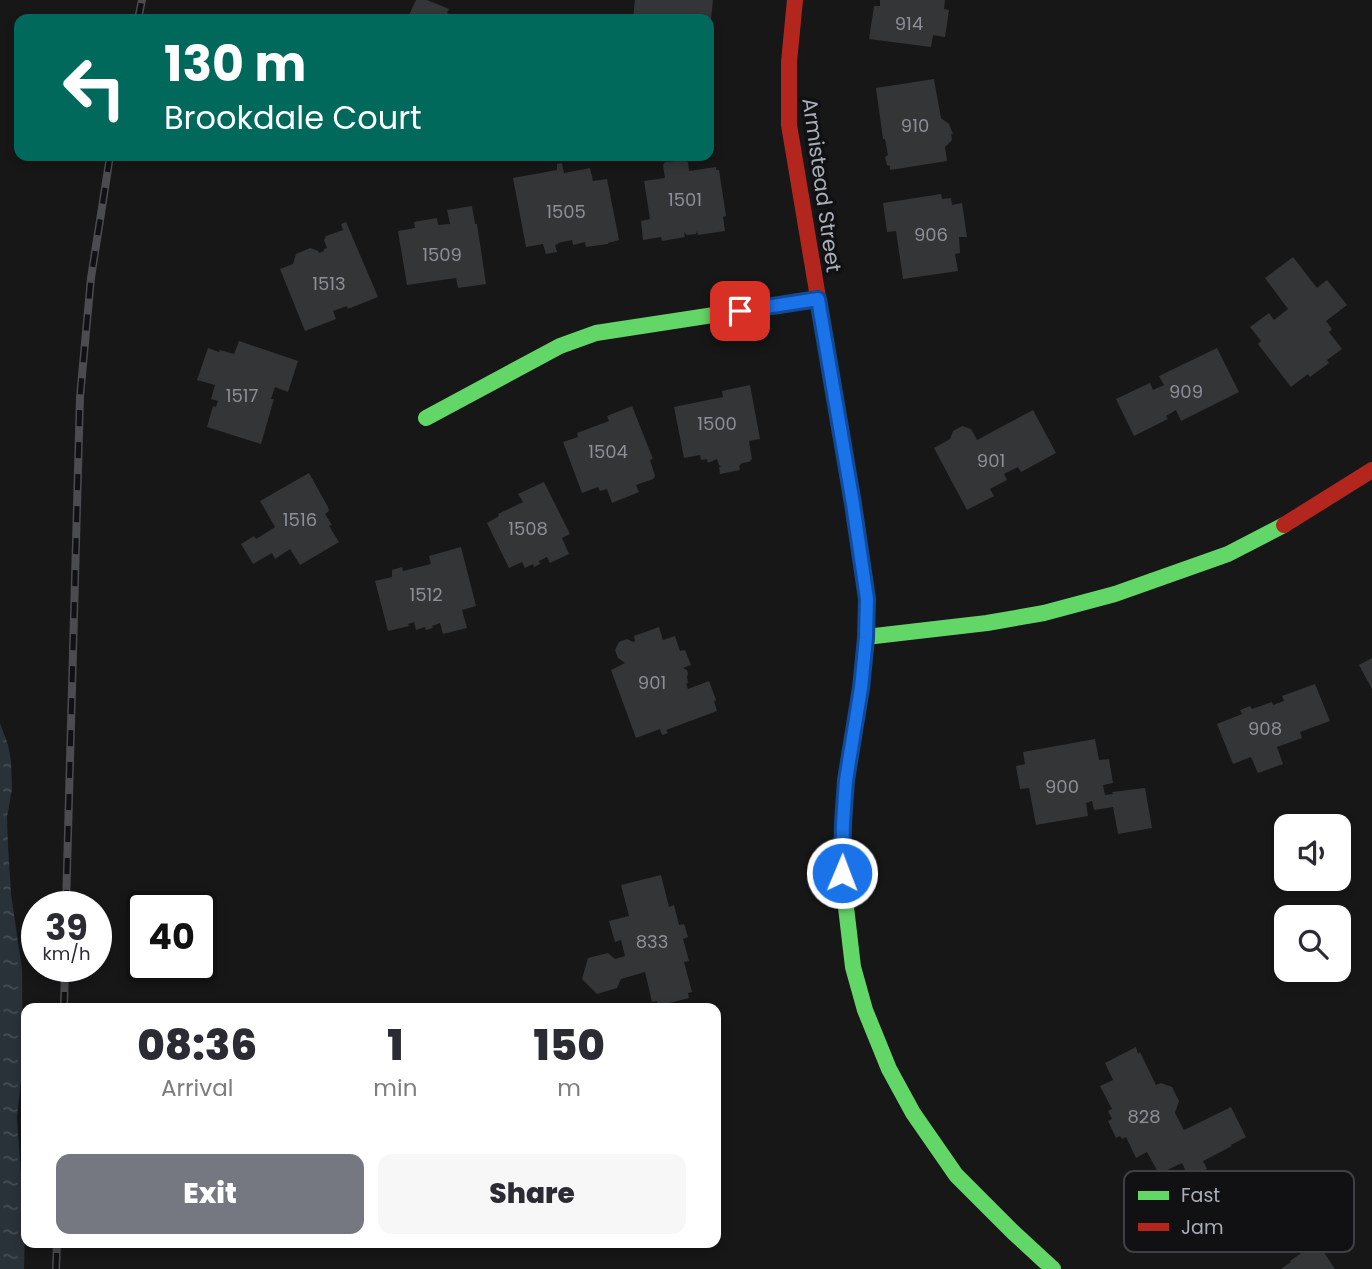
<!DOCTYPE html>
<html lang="en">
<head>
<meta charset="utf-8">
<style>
  :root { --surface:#fff; --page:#f7f7f7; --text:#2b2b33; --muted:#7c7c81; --accent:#757880 }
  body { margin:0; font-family:Poppins,sans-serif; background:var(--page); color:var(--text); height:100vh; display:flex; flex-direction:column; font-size:26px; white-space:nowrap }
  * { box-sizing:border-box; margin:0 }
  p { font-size:23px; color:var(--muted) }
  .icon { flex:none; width:38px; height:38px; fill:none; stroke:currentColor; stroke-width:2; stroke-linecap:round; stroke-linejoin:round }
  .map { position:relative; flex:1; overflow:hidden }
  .panel { position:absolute; left:21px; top:1003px; width:700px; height:245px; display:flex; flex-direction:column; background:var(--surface); border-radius:14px; box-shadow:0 4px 10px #0003 }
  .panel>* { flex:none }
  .guide { position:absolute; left:14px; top:14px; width:700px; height:147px; border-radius:14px; box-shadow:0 4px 10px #0003; background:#00695c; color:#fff; overflow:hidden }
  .tools { position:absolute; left:1274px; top:814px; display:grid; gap:14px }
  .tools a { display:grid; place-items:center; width:77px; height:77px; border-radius:14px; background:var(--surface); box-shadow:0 4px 10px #0003; font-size:35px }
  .speed { position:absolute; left:21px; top:891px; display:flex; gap:14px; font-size:35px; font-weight:700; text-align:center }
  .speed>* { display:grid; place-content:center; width:91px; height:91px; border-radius:50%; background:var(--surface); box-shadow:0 4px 10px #0003; line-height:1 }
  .speed small { font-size:18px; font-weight:400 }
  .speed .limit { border:4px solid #111; border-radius:10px; background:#fff; color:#111 }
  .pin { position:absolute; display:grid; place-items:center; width:60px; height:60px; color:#fff; margin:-30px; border-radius:14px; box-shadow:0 4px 10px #0006 }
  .me { position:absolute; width:77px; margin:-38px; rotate:1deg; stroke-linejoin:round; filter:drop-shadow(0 0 5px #0008) }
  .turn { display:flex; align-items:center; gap:24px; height:147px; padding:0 35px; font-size:32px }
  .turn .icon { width:91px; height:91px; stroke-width:2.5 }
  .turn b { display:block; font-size:49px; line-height:60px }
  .eta { display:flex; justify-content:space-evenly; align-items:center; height:119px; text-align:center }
  .eta b { font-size:42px; font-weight:800; line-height:49px }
  .primary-button { display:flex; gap:14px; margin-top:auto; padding:14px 35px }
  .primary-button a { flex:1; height:80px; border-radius:14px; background:var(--accent); color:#fff; font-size:28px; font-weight:800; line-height:80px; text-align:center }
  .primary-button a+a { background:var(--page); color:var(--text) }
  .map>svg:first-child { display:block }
  .water { fill:url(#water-ripples) }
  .building { fill:#343537 }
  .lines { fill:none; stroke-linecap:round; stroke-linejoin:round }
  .fast { stroke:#63d668; stroke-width:16 }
  .jam { stroke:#b3261e; stroke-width:16 }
  .rail-casing { stroke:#4b4c4f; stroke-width:8 }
  .rail { stroke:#111113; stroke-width:5; stroke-dasharray:16; stroke-linecap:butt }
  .route-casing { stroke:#114b97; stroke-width:18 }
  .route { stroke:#1a73e8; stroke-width:12 }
  .labels { text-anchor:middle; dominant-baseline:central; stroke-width:7; stroke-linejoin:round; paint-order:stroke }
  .number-label { font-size:18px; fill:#8b8f98 }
  .street-label { font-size:21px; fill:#a8adb8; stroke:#111113 }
  .key { fill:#111113; stroke:#3e4045; stroke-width:2 }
  .key-label { font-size:19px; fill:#a8adb8 }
</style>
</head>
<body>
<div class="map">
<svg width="1372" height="1269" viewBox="0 0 1372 1269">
  <defs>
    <pattern id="water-ripples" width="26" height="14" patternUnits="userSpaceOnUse" patternTransform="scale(1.75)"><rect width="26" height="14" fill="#2a3239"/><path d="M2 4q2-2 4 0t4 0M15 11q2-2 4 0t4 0" fill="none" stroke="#464d54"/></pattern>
  </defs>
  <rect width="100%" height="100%" fill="#171717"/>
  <!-- water -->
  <path class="water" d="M0 723 8 745 11 761 12 789 7 817 8 845 11 894 22 969 23 1062 17 1118 25 1229 24 1269H0Z"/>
  <!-- building -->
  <g class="building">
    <path d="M416 0H427L449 9 447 13 461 19 463 15 473 19H407Z"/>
    <path d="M635 0H713L711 19H633Z"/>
    <path d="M880 0H945L944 9 949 10 945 37 933 35 931 47 869 39 874 6H880Z"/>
    <path d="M934 79 941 118 949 124 953 134H951L952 140 945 147 947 161 890 170V166L887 165 885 157 888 155 885 139H883L876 88Z"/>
    <path d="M685 160 688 162 689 171 716 167V170H719L726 216 723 217 725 231 698 235 697 231 696 234 687 235 684 232 685 237 662 241 661 237 643 240 641 221 650 219 644 181 665 178 663 165 665 162Z"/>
    <path d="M562 163 564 173 590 168 593 181 607 179 619 240 608 243V244L586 247 585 242 573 245 572 240 558 243V244L555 245 557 252 546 254 543 244 526 247 513 178 557 170V164Z"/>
    <path d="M941 194 942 199 951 198 952 205 962 203 967 237H959L960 253 955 254 958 271 903 279 896 231 887 232 883 203Z"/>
    <path d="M472 206 475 224H477L486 284 458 288 456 278 407 285 398 231 415 228 414 222 437 218 438 225 450 224 447 210Z"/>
    <path d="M346 222 378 297 348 309 347 306 333 311 336 319 305 331 280 269 293 264 296 254 310 248 318 251 319 253 324 251V249L327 248 324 240 326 236 343 230 341 224Z"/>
    <path d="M1293 257 1317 288 1327 280 1347 305 1326 321 1332 329 1329 332 1342 349 1327 360 1329 363 1310 377 1308 374 1291 387 1258 344 1261 341 1250 327 1269 313 1274 320 1288 309 1265 278Z"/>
    <path d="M239 341 298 361 288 392 275 387 271 399H274L261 444 207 427 213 406 216 407 218 401 211 399 215 385 197 380 208 348 219 352 220 350 234 354Z"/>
    <path d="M1217 348 1239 392 1181 421 1176 410 1166 416 1168 419 1134 436 1116 399 1150 383 1153 390 1164 385 1159 376Z"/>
    <path d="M750 385 760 439 749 441 752 459 749 462 742 463 739 466 740 470 720 474 719 467H721L719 465 717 459 708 463 707 459 701 460 700 455 684 458 674 407 723 397 722 391Z"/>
    <path d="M632 406 653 459 650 460 655 476 653 479 636 485 639 492 612 503 607 489 600 491 598 487 582 493 563 442 578 437 577 433 609 421 607 416Z"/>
    <path d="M1033 410 1056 453 1021 472 1018 467 1004 474 1007 480 990 489 994 496 967 510 934 448 950 439 953 431 962 426 971 429 977 440Z"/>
    <path d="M309 473 328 507 329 511 325 514 332 525 329 526 339 542 300 565 290 549 275 559 272 553 253 564 241 544 254 536 256 539 275 527 260 501Z"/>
    <path d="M544 482 570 534 562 538 569 554 550 563 547 557 539 561 540 564 534 567 533 564 525 568 522 562 509 568 487 523 499 516 498 514 523 502 518 494Z"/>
    <path d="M461 547 476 606 462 610 467 628 443 634 440 623 432 626 433 628 426 630 425 627 416 630 414 622 408 624 409 626 388 631 375 581 392 577V570L402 567 403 571 431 564 429 556Z"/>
    <path d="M659 627 663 640 675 636 680 651 685 650 691 665 683 668 687 670 688 674 687 677 688 683 686 684 688 689 709 681 716 700 714 701 717 711 666 730 668 733 662 735 660 729 636 738 611 670 625 663 618 658 615 650 619 642 627 639 633 642 635 641 634 636Z"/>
    <path d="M1372 658V689L1359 665Z"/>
    <path d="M1315 684 1330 721 1300 732 1302 738 1277 747 1283 764 1258 773 1251 757 1233 764 1217 724 1242 714 1240 710 1250 706 1252 709 1272 702 1273 705 1284 701 1282 696Z"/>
    <path d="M1095 739 1099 760 1109 759 1113 783 1103 785 1105 795 1113 794 1112 792 1145 788 1152 828 1118 834 1113 807 1094 810 1092 801 1086 803 1088 816 1036 825 1029 788 1020 789 1016 766 1025 764 1023 752Z"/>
    <path d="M661 875 669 907 674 905 679 925 684 924 688 937 683 939 689 961 684 962 692 992 688 993 689 998 658 1006 657 1001 652 1002 645 972 621 979 617 988 597 994 582 979 588 958 608 953 615 959 625 956 621 940 615 942 609 921 629 916 621 885Z"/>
    <path d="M1136 1047 1138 1054 1140 1052 1156 1085 1161 1083 1172 1087 1179 1101 1175 1113 1184 1130 1231 1107 1246 1137 1231 1145 1232 1146 1203 1161 1207 1169 1189 1178 1182 1163 1159 1174 1147 1152 1136 1158 1126 1137 1122 1139 1120 1136 1116 1138 1108 1121 1112 1119 1108 1111 1112 1109 1100 1086 1113 1080 1105 1063Z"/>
    <path d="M1317 1242 1335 1269H1281L1291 1262 1290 1261Z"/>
  </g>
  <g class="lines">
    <!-- fast -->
    <g class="fast">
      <path d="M826 345 853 504 867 599 866 637 861 688 846 780 843 823 842 873 853 967 865 1010 889 1069 913 1113 956 1175 1014 1233 1053 1269"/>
      <path d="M426 418 560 346 596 333 818 299"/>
      <path d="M866 637 987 623 1044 613 1115 594 1228 554 1284 525"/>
    </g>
    <!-- jam -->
    <g class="jam">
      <path d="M795 0 789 62V125L826 345"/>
      <path d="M1284 525 1372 470"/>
    </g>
    <!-- rail casing -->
    <g class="rail-casing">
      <g id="rail">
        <path d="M138 19 142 0"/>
        <path d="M66 906 80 397 91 278 110 156"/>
        <path d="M64 1008 65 966"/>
        <path d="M56 1269 57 1242"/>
      </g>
    </g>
    <!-- rail -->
    <use href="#rail" class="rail"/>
  </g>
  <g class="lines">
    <!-- route casing -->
    <g class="route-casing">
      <path id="route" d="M740 311 818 299 853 504 867 599 866 638 861 688 846 780 843 823 842 873"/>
    </g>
    <!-- route -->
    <use href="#route" class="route"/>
  </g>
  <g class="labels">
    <!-- number labels -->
    <g class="number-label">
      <text x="909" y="23">914</text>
      <text x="915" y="125">910</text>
      <text x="685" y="199">1501</text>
      <text x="566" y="211">1505</text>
      <text x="931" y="234">906</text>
      <text x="442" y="254">1509</text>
      <text x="329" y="283">1513</text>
      <text x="1186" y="391">909</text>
      <text x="242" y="395">1517</text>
      <text x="717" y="423">1500</text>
      <text x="608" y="451">1504</text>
      <text x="991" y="460">901</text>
      <text x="300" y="519">1516</text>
      <text x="528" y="528">1508</text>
      <text x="426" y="594">1512</text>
      <text x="652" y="682">901</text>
      <text x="1265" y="728">908</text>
      <text x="1062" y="786">900</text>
      <text x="652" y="941">833</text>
      <text x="1144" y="1116">828</text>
    </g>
    <!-- street labels -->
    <g class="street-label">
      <text transform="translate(822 185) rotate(82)">Armistead Street</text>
    </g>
  </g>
  <!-- legend -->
  <rect x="1124" y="1171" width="230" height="81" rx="10" class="key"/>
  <rect x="1138" y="1191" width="31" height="9" fill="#63d668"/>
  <rect x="1138" y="1223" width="31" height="8" fill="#b3261e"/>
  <g class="key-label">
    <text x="1181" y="1202">Fast</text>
    <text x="1181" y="1234">Jam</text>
  </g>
</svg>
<div class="tools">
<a><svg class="icon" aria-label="sound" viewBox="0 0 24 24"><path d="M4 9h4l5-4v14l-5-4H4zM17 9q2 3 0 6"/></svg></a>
<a><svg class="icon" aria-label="search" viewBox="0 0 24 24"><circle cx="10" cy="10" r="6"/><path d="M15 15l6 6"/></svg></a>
</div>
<div class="speed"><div>39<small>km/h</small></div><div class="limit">40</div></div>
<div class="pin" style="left:740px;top:311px;background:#d93025"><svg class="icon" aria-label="arrive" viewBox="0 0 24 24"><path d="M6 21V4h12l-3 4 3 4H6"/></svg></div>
<svg class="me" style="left:842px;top:873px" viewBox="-20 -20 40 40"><circle r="17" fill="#1a73e8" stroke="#fff" stroke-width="3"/><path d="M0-11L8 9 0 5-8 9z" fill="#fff"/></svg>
<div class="guide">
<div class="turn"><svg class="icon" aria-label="left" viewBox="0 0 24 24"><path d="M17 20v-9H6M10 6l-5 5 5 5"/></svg><div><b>130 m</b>Brookdale Court</div></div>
</div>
<section class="panel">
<div class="eta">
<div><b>08:36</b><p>Arrival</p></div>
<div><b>1</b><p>min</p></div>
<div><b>150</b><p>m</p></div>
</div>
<div class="primary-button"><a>Exit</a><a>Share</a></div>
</section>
</div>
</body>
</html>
